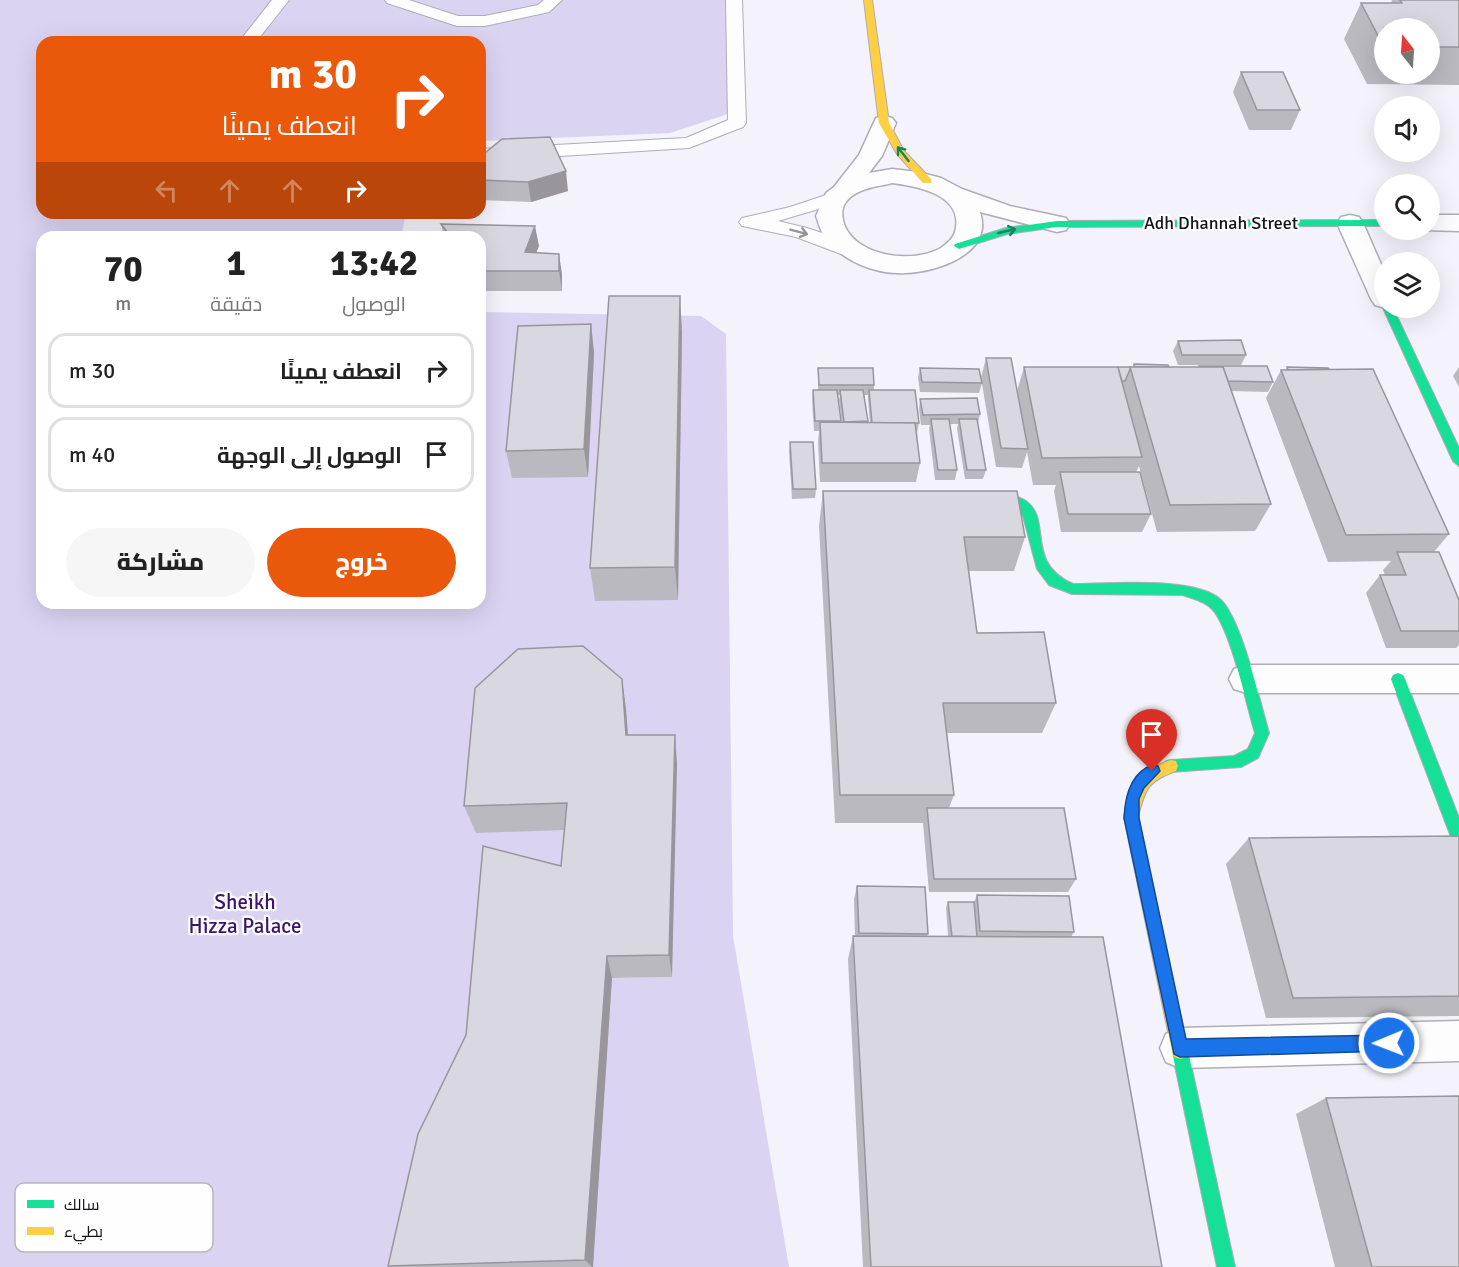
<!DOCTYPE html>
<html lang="ar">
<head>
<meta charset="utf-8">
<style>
  :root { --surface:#fff; --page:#f6f6f6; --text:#222; --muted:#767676; --line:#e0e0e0; --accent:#ea580c }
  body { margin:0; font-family:Signika,Cairo,sans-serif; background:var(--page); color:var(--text); direction:rtl; height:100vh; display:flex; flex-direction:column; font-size:22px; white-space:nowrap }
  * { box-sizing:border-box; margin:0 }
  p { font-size:20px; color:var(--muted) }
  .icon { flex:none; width:33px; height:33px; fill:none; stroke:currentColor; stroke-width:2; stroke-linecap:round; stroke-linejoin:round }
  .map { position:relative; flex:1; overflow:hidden; direction:ltr }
  .side { position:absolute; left:36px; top:231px; width:450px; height:378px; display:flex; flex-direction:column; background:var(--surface); border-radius:18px; box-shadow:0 6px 24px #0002; direction:rtl }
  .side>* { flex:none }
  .banner { position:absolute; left:36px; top:36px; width:450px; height:183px; border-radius:18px; box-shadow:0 6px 24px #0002; direction:rtl; background:#ea580c; color:#fff; overflow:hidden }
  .needle { width:39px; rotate:343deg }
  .fabs { position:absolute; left:1374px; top:18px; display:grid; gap:12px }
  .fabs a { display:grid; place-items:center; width:66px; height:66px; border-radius:50%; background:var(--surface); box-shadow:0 6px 24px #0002; font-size:30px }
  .pin { position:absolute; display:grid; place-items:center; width:51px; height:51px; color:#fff; margin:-62px -26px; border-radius:50% 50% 50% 0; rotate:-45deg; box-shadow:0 0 6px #0007 }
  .pin .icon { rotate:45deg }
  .me { position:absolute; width:66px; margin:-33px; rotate:269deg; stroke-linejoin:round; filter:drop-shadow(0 0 4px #0008) }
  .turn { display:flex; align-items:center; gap:21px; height:126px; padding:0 30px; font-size:27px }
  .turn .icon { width:78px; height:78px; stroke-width:2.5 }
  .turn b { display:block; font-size:42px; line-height:51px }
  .lanes { display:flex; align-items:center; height:57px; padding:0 30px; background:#0003; justify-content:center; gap:30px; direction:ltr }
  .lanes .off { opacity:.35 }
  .eta { display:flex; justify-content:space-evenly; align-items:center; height:102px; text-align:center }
  .eta b { font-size:36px; font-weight:800; line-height:42px }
  .button { display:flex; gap:12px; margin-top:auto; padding:12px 30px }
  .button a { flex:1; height:69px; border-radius:36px; background:var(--accent); color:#fff; font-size:24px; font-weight:800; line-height:69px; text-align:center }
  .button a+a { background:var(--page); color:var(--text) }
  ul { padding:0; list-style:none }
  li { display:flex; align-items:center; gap:18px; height:75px; margin:0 12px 9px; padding:0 18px; border:3px solid var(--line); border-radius:18px }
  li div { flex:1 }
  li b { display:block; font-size:22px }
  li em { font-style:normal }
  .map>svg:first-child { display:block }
  .green { fill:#dad3f2 }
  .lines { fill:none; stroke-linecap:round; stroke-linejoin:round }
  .lane-casing { stroke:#afadb6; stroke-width:2 }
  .street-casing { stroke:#afadb6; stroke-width:3 }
  .fast-casing { stroke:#afadb6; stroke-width:2 }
  .slow-casing { stroke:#afadb6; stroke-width:2 }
  .lane { fill:#fdfdfe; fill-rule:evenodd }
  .street { fill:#fdfdfe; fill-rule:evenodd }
  .fast { fill:#16e098; fill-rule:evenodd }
  .slow { fill:#ffcf43; fill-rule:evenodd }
  .wall { fill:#bbb9c0; fill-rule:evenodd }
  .shaded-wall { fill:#98969c }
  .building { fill:#d9d7df; stroke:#98969c; stroke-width:1.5 }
  .oneway { stroke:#168460 }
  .oneway2 { stroke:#959498 }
  .route { fill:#1a73e8; stroke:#114b97; stroke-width:1.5 }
  .labels { text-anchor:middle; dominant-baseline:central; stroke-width:4.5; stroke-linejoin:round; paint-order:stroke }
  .far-street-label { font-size:18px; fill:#15131b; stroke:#fefefe }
  .park-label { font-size:21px; fill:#3a1570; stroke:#fefefe }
  .key { fill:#fefefe; stroke:#b8b8ba; stroke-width:1.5 }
  .key-label { font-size:16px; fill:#15131b }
</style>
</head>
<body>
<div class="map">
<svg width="1459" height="1267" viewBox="0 0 1459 1267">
  <rect width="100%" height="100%" fill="#f4f2fa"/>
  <!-- green -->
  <path class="green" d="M0 0H729L731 113 670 133 480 141V42H42V213H406L401 237H42V603H480V312L701 316 726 334 733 936 789 1267H593L612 978 672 977 677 764 574 830 569 891 479 1054 408 1267H0Z"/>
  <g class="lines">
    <!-- lane casing -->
    <g class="lane-casing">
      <g id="lane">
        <path d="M272 0H289L256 42H239Z"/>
        <path d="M385 0H409L458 16H485L538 5 544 0H562L549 12 485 26H457L387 3Z"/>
        <path d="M726 0H742L746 123 743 127 689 148 480 161V149L686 138 728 120Z"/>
        <path d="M835 192 842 194 845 198 842 202 778 221 807 228 855 244 858 249 855 254 848 255 841 254 796 237 742 226 739 222 742 218 790 207Z"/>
      </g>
    </g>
    <!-- street casing -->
    <g class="street-casing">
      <g id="street">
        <path d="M884 116 892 118 896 123 882 156 869 173 892 169 918 172 941 178 962 189 1010 206 1066 218 1070 224 1066 230 1057 232 980 212C994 254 936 272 906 273 877 275 841 261 825 237 820 231 819 223 816 216L826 193 834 187 859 155 876 118ZM892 183C916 186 961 194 956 227 955 237 949 242 941 248 913 264 856 257 844 224 842 217 841 208 846 202 856 188 877 187 892 183Z"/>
        <path d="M1350 215 1359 217 1363 223 1384 271 1385 308 1375 305 1371 299 1337 223 1341 217Z"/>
        <path d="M1430 215H1459V231L1424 230H1430Z"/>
        <path d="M1246 665H1459V693H1246L1234 689 1229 679 1234 669Z"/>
        <path d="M1459 1021V1061L1180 1068 1166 1062 1160 1048 1166 1034 1180 1028Z"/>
      </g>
    </g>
    <!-- fast casing -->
    <g class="fast-casing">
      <g id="fast">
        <path d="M1384 220V226L1057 227 1007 234 959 249 954 246 955 244 1006 228 1057 221Z"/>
        <path d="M1384 305V308H1393L1459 448V466L1453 461 1383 308Z"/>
        <path d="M1003 492C1010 494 1020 497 1026 501 1053 521 1024 562 1073 584 1108 584 1196 576 1221 600 1242 621 1260 702 1269 733L1258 758 1241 767 1171 772 1166 771 1164 766 1166 761 1171 760 1234 756 1248 749 1255 733C1246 704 1231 629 1212 609 1205 601 1193 599 1183 595L1072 594 1049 585 1037 569 1023 516 1017 507 1002 502 977 503 971 498 977 493Z"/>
        <path d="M1398 673 1403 675 1405 679 1459 818V844L1454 842 1451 837 1391 679 1393 675Z"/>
        <path d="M1180 1043 1186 1045 1188 1051 1235 1267H1217L1172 1051 1174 1045Z"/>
      </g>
    </g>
    <!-- slow casing -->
    <g class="slow-casing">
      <g id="slow">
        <path d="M864 0H872L889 123 904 151 931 179V183H923L897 154 879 123Z"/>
        <path d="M1171 760 1176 761 1178 766 1176 771C1148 781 1145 788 1138 817L1188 1051 1186 1057 1180 1059 1174 1057 1172 1051 1124 817C1131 782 1136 772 1171 760Z"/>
      </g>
    </g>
    <!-- lane -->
    <use href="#lane" class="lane"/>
    <!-- street -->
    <use href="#street" class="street"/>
    <!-- fast -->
    <use href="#fast" class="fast"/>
    <!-- slow -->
    <use href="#slow" class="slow"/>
  </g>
  <!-- wall -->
  <g class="wall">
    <path d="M1392 0H1459V85L1367 84 1344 39 1361 3H1391ZM1384 28H1430V74H1384Z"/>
    <path d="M1241 72 1300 110 1291 130H1249L1233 92Z"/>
    <path d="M480 157 568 191 531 202 480 200Z"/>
    <path d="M441 224 539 246 536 253 562 274V291H480V237H444Z"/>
    <path d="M591 324 594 353 588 477 512 478 506 451Z"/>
    <path d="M682 332 678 600 595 601 590 568Z"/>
    <path d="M1178 341 1246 355 1241 365H1178L1173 351Z"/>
    <path d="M986 358 1017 391 1024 367H1133L1134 364 1169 367H1198L1199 366 1273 382 1268 392 1231 391 1271 504 1255 531 1157 532 1139 466 1136 472 1151 514 1142 532H1061L1054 491 1056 485H1033L1027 452 1022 468 996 467 981 378Z"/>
    <path d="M1287 367 1449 534 1434 552 1459 600V645L1456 648H1386L1366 593 1380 575H1385L1383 570 1391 561 1328 562 1266 398 1281 370H1286Z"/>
    <path d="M1459 367V387L1453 376Z"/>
    <path d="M818 368 874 385V390L919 423 917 433 920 463 916 482H820L818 442 819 431H814L812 400 813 390H818ZM838 395H840L839 400 842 422H840ZM864 395H868V400L870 423H867Z"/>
    <path d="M920 368 982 383 979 393 920 392 918 378Z"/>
    <path d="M920 399 980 414 978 423 986 470 983 479H965L957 429 958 424H950L957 470 955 480H935L929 429 930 425H921L919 409Z"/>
    <path d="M790 442 816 489 815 498 792 499 789 452Z"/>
    <path d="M823 491 1025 537 1014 571H969L977 633 1056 703 1042 733H947L954 795 949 808 1076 879 1068 892H929L923 823H835L819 526Z"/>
    <path d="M622 679 626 709 628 735 677 764 672 977 612 978 593 1267H390L388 1266 561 866 565 830 476 833 464 806Z"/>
    <path d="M1459 836V1016L1266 1018 1226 864 1249 838Z"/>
    <path d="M857 886 928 934 927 936H948L946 908 948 902H974L977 895 1074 932 1071 937 1162 1267H863L848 959 853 936H855L854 899Z"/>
    <path d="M1326 1098 1459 1267H1335L1296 1114Z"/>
  </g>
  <!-- shaded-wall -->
  <g class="shaded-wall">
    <path d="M566 171 568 191 531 202 528 182Z"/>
    <path d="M535 226 539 246 528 272 525 252Z"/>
    <path d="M559 254 562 274V291L559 271Z"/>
    <path d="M680 296 682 332 678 600 675 567Z"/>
    <path d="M591 324 594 353 588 477 584 449Z"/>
    <path d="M622 679 626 709 630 764 626 735Z"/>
    <path d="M675 735 677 764 672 977 669 955Z"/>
    <path d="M607 956 612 978 593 1267H592L585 1260Z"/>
  </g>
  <!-- building -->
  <g class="building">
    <path d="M1400 0H1459V47H1430V28H1384V47L1361 3H1402Z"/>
    <path d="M1241 72H1283L1300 110H1257Z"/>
    <path d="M550 137 566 171 528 182 480 180V157L502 139Z"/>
    <path d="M441 224 535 226 525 252 559 254V271H480V237H451Z"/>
    <path d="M609 296H680L675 567 590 568Z"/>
    <path d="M591 324 584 449 506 451 518 326Z"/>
    <path d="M1241 340 1246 355H1182L1178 341Z"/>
    <path d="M986 358H1011L1028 449 1001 448Z"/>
    <path d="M1134 364 1168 365 1169 367H1134Z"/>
    <path d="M1199 366H1267L1273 382 1228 381 1223 367H1199Z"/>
    <path d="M1024 367H1118L1142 457 1042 458Z"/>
    <path d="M1118 367H1131L1125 381H1122Z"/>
    <path d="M1130 367H1223L1271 504 1170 505Z"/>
    <path d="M1287 367 1328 368 1329 369 1288 370Z"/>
    <path d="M818 368H873L874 385H819Z"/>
    <path d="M920 368 979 369 982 383 922 382Z"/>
    <path d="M1373 369 1449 534 1346 535 1281 370Z"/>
    <path d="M813 390H837L841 421H815Z"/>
    <path d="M840 390H863L868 421 844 422Z"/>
    <path d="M869 390H915L919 423H872Z"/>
    <path d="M977 398 980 414 923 415 920 399Z"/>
    <path d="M931 419H949L957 470H938Z"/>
    <path d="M959 419H977L986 470H967Z"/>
    <path d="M820 422 915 423 920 463H822Z"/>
    <path d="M790 442H813L816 489H793Z"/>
    <path d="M1060 472H1140L1151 514H1068Z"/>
    <path d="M823 491H1017L1025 537H964L977 633 1044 632 1056 703H943L954 795H840Z"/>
    <path d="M1397 552H1439L1459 600V631H1401L1380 575H1406Z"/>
    <path d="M583 646 622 679 626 735H675L669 955 607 956 585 1260 388 1266 418 1134 466 1035 483 846 561 866 567 803 464 806 475 688 518 649Z"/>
    <path d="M927 808H1064L1076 879H934Z"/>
    <path d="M1459 836V996L1293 998 1249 838Z"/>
    <path d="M857 886 925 887 928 934 859 933Z"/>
    <path d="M977 895 1069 896 1074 932 980 931Z"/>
    <path d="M948 902H974L977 937 952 936Z"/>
    <path d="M853 936 1103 937 1162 1267H871Z"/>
    <path d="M1459 1096V1267H1372L1326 1098Z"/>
  </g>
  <!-- one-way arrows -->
  <defs><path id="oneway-shaft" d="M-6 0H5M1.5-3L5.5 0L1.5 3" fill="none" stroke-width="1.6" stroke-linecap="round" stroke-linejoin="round" transform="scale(1.5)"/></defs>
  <g class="oneway">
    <use href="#oneway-shaft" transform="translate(903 154) rotate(-128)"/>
    <use href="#oneway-shaft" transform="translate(1007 231) rotate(-13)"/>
  </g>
  <use class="oneway2" href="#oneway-shaft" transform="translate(799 232) rotate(15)"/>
  <!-- route -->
  <path class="route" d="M1152 765 1158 766 1160 771 1144 788 1139 799V818L1186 1039 1389 1035 1395 1037 1398 1043 1395 1049 1389 1051 1180 1057 1174 1054 1124 818C1125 797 1130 773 1152 765Z"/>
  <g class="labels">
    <!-- far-street labels -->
    <g class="far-street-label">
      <text x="1221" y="223">Adh Dhannah Street</text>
    </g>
    <!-- park labels -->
    <g class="park-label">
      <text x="245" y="902">Sheikh<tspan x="245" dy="24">Hizza Palace</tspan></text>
    </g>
  </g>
  <!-- legend -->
  <rect x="15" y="1183" width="198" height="69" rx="9" class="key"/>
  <rect x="27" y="1200" width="27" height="8" fill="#16e098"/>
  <rect x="27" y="1227" width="27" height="8" fill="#ffcf43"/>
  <g class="key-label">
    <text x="64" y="1210">سالك</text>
    <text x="64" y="1237">بطيء</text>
  </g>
</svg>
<div class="fabs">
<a><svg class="needle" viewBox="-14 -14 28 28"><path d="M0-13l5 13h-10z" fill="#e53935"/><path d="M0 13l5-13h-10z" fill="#767676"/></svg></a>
<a><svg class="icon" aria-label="sound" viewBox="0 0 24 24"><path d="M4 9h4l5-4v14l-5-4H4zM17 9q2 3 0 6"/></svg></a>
<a><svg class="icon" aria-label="search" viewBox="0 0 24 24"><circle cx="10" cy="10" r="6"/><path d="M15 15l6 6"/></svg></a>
<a><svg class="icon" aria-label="layers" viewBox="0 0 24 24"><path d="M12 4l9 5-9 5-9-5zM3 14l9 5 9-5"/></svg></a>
</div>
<div class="pin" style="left:1152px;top:771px;background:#d93025"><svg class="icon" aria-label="arrive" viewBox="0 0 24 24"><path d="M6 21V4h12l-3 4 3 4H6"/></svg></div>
<svg class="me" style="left:1389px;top:1043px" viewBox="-20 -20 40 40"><circle r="17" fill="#1a73e8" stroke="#fff" stroke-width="3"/><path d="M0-11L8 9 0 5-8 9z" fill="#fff"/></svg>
<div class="banner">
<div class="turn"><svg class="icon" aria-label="right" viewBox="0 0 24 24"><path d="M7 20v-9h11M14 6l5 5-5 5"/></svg><div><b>30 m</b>انعطف يمينًا</div></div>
<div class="lanes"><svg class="icon off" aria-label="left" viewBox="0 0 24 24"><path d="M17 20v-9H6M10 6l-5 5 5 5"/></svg><svg class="icon off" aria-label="ahead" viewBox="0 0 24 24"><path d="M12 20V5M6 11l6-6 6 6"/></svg><svg class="icon off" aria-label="ahead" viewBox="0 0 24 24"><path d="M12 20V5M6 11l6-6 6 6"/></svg><svg class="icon" aria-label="right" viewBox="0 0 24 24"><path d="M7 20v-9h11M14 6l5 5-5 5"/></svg></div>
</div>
<section class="side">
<div class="eta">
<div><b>13:42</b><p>الوصول</p></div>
<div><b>1</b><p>دقيقة</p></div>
<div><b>70</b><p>m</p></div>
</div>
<ul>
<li><svg class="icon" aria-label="right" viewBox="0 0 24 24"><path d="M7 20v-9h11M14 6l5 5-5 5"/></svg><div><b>انعطف يمينًا</b></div><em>30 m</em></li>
<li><svg class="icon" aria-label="arrive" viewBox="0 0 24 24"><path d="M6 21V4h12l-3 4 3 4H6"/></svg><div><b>الوصول إلى الوجهة</b></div><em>40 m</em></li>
</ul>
<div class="button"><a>خروج</a><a>مشاركة</a></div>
</section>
</div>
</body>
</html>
